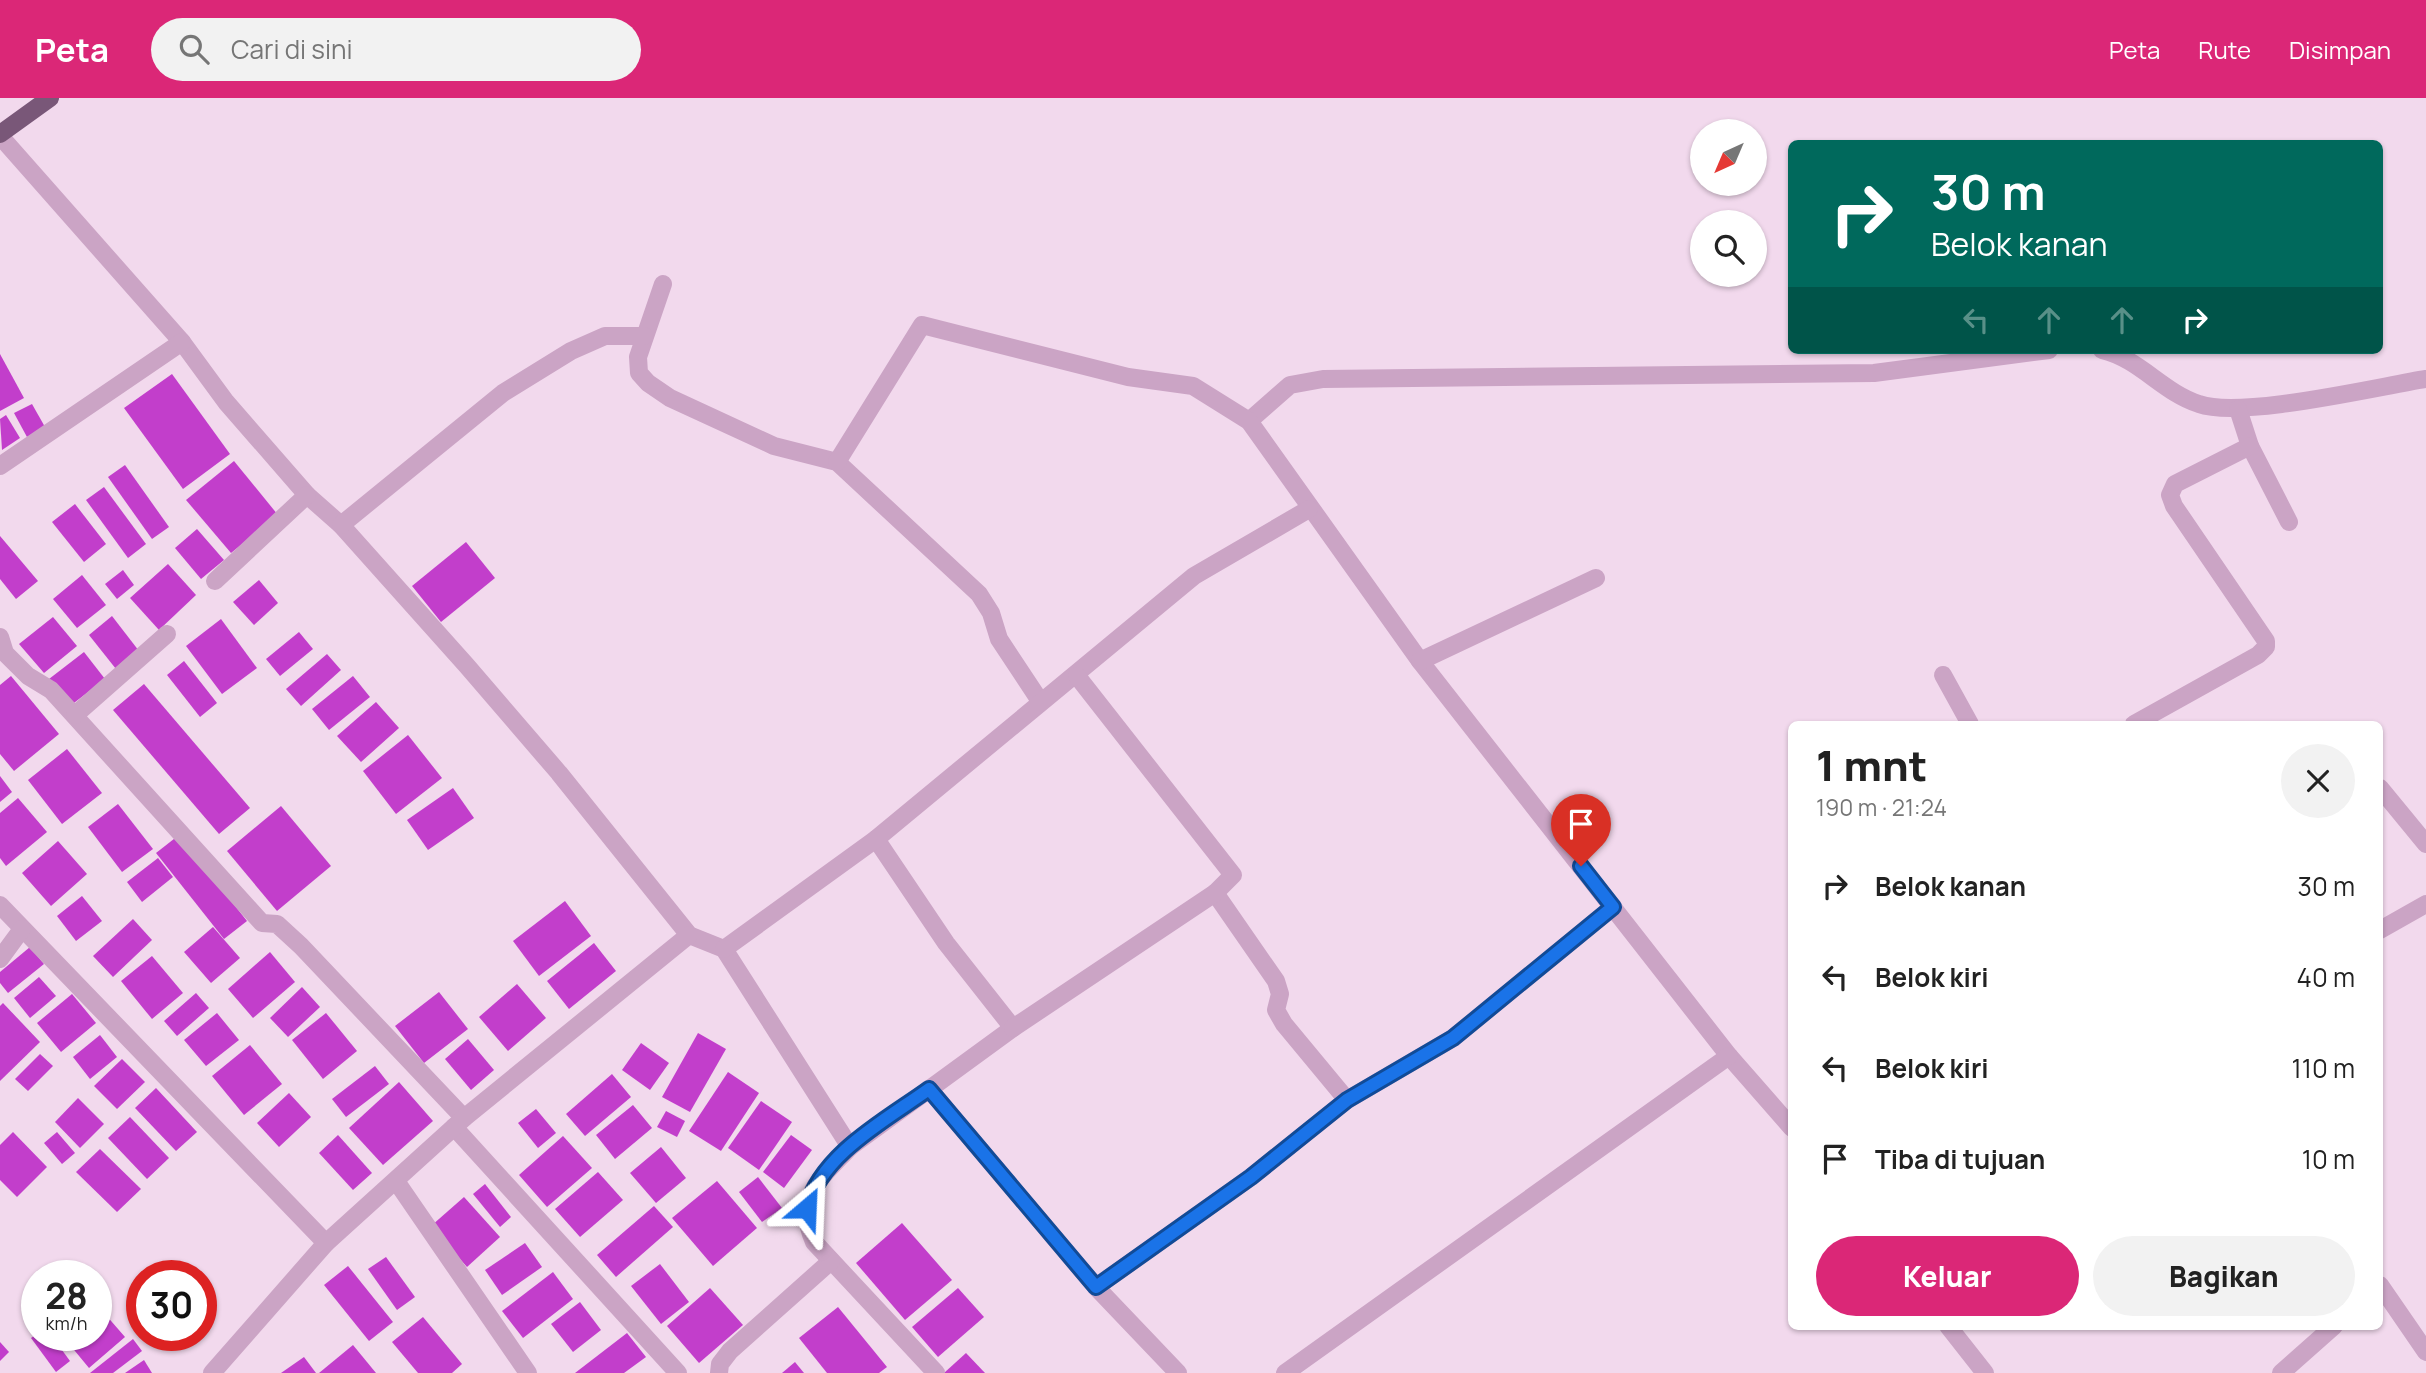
<!DOCTYPE html>
<html lang="id">
<head>
<meta charset="utf-8">
<style>
  :root { --surface:#fff; --page:#f2f2f2; --text:#222; --muted:#767676; --accent:#db2777 }
  body { margin:0; font-family:Manrope,sans-serif; background:var(--page); color:var(--text); height:100vh; display:flex; flex-direction:column; font-size:26px; white-space:nowrap }
  * { box-sizing:border-box; margin:0 }
  p { font-size:23px; color:var(--muted) }
  .icon { flex:none; width:38px; height:38px; fill:none; stroke:currentColor; stroke-width:2; stroke-linecap:round; stroke-linejoin:round }
  .map { position:relative; flex:1; overflow:hidden }
  .side { position:absolute; left:1788px; top:623px; width:595px; height:609px; display:flex; flex-direction:column; background:var(--surface); border-radius:10px; box-shadow:0 2px 5px #0004 }
  .side>* { flex:none }
  .banner { position:absolute; left:1788px; top:42px; width:595px; height:214px; border-radius:10px; box-shadow:0 2px 5px #0004; background:#00695c; color:#fff; overflow:hidden }
  .needle { width:46px; rotate:224deg }
  .tools { position:absolute; left:1690px; top:21px; display:grid; gap:14px }
  .tools a { display:grid; place-items:center; width:77px; height:77px; border-radius:50%; background:var(--surface); box-shadow:0 2px 5px #0004; font-size:35px }
  .speed { position:absolute; left:21px; top:1162px; display:flex; gap:14px; font-size:35px; font-weight:700; text-align:center }
  .speed>* { display:grid; place-content:center; width:91px; height:91px; border-radius:50%; background:var(--surface); box-shadow:0 2px 5px #0004; line-height:1 }
  .speed small { font-size:18px; font-weight:400 }
  .speed .limit { border:10px solid #d22; background:#fff; color:#111 }
  .pin { position:absolute; display:grid; place-items:center; width:60px; height:60px; color:#fff; margin:-72px -30px; border-radius:50% 50% 50% 0; rotate:-45deg; box-shadow:0 0 7px #0007 }
  .pin .icon { rotate:45deg }
  .me { position:absolute; width:77px; margin:-38px; rotate:26deg; stroke-linejoin:round; filter:drop-shadow(0 0 5px #0008) }
  .turn { display:flex; align-items:center; gap:24px; height:147px; padding:0 28px; font-size:32px }
  .turn .icon { width:91px; height:91px; stroke-width:2.5 }
  .turn b { display:block; font-size:49px; line-height:60px }
  .lanes { display:flex; align-items:center; height:66px; padding:0 28px; background:#0003; justify-content:center; gap:35px; direction:ltr }
  .lanes .off { opacity:.35 }
  .round { display:grid; place-items:center; flex:none; width:74px; height:74px; border-radius:37px; background:var(--page) }
  .summary { display:flex; align-items:center; justify-content:space-between; height:119px; padding:0 28px }
  h1 { font-size:42px; font-weight:800; line-height:52px }
  .cta { display:flex; gap:14px; margin-top:auto; padding:14px 28px }
  .cta a { flex:1; height:80px; border-radius:42px; background:var(--accent); color:#fff; font-size:28px; font-weight:800; line-height:80px; text-align:center }
  .cta a+a { background:var(--page); color:var(--text) }
  ul { padding:0; list-style:none }
  li { display:flex; align-items:center; gap:21px; height:91px; padding:0 28px }
  li div { flex:1 }
  li b { display:block; font-size:26px }
  li em { font-style:normal }
  header { display:flex; align-items:center; gap:42px; box-sizing:border-box; height:98px; padding:0 35px; background:var(--accent); color:#fff }
  header strong { font-size:33px }
  nav { display:flex; gap:38px; margin-inline-start:auto; font-size:24px }
  .search { width:490px; height:63px; background:var(--page); display:flex; align-items:center; gap:18px; box-sizing:border-box; padding:0 24px; border-radius:38px; color:var(--muted); font-size:26px }
  .map>svg:first-child { display:block }
  .building { fill:#c23ecb }
  .lines { fill:none; stroke-linecap:round; stroke-linejoin:round }
  .street { stroke:#cba4c5; stroke-width:18 }
  .primary { stroke:#795778; stroke-width:18 }
  .route-casing { stroke:#114b97; stroke-width:18 }
  .route { stroke:#1a73e8; stroke-width:12 }
</style>
</head>
<body>
<header>
<strong>Peta</strong>
<div class="search"><svg class="icon" aria-label="search" viewBox="0 0 24 24"><circle cx="10" cy="10" r="6"/><path d="M15 15l6 6"/></svg>Cari di sini</div>
<nav><a>Peta</a><a>Rute</a><a>Disimpan</a></nav>
</header>
<div class="map">
<svg width="2426" height="1275" viewBox="0 0 2426 1275">
  <rect width="100%" height="100%" fill="#f2d9ed"/>
  <!-- building -->
  <g class="building">
    <path d="M0 256 24 300 0 313Z"/>
    <path d="M172 276 230 356 183 391 124 310Z"/>
    <path d="M32 306 45 329 27 339 14 315Z"/>
    <path d="M6 317 20 340 2 352 0 321Z"/>
    <path d="M234 363 278 417 231 455 186 402Z"/>
    <path d="M125 367 169 429 152 441 108 379Z"/>
    <path d="M104 389 146 446 128 460 86 402Z"/>
    <path d="M75 406 106 446 84 464 52 424Z"/>
    <path d="M197 431 224 462 201 481 175 450Z"/>
    <path d="M0 438 38 483 16 501 0 481Z"/>
    <path d="M466 444 495 480 441 524 412 488Z"/>
    <path d="M168 466 196 497 159 532 130 500Z"/>
    <path d="M123 472 134 487 117 501 105 486Z"/>
    <path d="M82 477 106 507 77 530 53 501Z"/>
    <path d="M259 482 278 505 254 527 233 504Z"/>
    <path d="M112 518 139 553 116 571 89 537Z"/>
    <path d="M53 519 77 548 44 575 19 546Z"/>
    <path d="M221 521 257 570 222 596 186 548Z"/>
    <path d="M299 534 313 551 280 578 266 561Z"/>
    <path d="M84 554 105 581 70 608 49 581Z"/>
    <path d="M327 556 341 572 301 608 286 591Z"/>
    <path d="M184 563 217 605 200 619 167 577Z"/>
    <path d="M11 578 59 636 14 673 0 656V587Z"/>
    <path d="M353 578 370 599 329 632 312 611Z"/>
    <path d="M144 586 250 710 219 736 113 612Z"/>
    <path d="M376 604 399 630 361 664 337 638Z"/>
    <path d="M408 637 442 680 396 716 363 673Z"/>
    <path d="M67 651 102 695 62 726 28 682Z"/>
    <path d="M0 678 12 694 0 704Z"/>
    <path d="M453 690 474 720 428 752 407 722Z"/>
    <path d="M18 700 47 734 6 768 0 760V715Z"/>
    <path d="M118 706 153 751 122 774 88 729Z"/>
    <path d="M281 708 331 768 277 813 227 753Z"/>
    <path d="M179 737 247 823 224 841 156 755Z"/>
    <path d="M58 743 87 776 51 808 22 775Z"/>
    <path d="M158 760 173 779 142 804 127 784Z"/>
    <path d="M82 798 102 823 76 843 57 818Z"/>
    <path d="M565 803 591 838 539 878 513 843Z"/>
    <path d="M133 821 152 842 113 879 93 858Z"/>
    <path d="M213 829 240 860 211 885 184 854Z"/>
    <path d="M594 845 616 873 569 911 547 883Z"/>
    <path d="M30 849 44 866 8 895 0 885V874Z"/>
    <path d="M270 854 295 884 253 920 228 891Z"/>
    <path d="M152 858 183 895 152 921 121 883Z"/>
    <path d="M39 879 56 898 30 920 14 900Z"/>
    <path d="M517 886 546 920 508 953 479 919Z"/>
    <path d="M302 889 320 909 288 939 270 920Z"/>
    <path d="M439 894 468 931 424 965 395 928Z"/>
    <path d="M196 895 209 910 177 938 164 923Z"/>
    <path d="M72 896 96 925 61 954 37 925Z"/>
    <path d="M3 905 40 944 0 983V908Z"/>
    <path d="M217 915 239 942 206 968 184 942Z"/>
    <path d="M326 915 357 953 323 981 292 942Z"/>
    <path d="M698 935 726 951 690 1014 662 999Z"/>
    <path d="M100 937 117 959 90 981 73 959Z"/>
    <path d="M468 941 494 972 471 992 445 961Z"/>
    <path d="M641 945 669 965 650 992 622 972Z"/>
    <path d="M250 947 282 986 244 1017 212 978Z"/>
    <path d="M40 956 53 968 28 993 15 981Z"/>
    <path d="M122 961 145 984 117 1011 94 988Z"/>
    <path d="M375 968 389 986 346 1019 332 1001Z"/>
    <path d="M728 974 759 995 721 1053 689 1033Z"/>
    <path d="M612 976 631 999 585 1038 566 1016Z"/>
    <path d="M399 984 433 1023 383 1067 349 1030Z"/>
    <path d="M156 990 197 1034 176 1053 135 1010Z"/>
    <path d="M289 995 311 1019 279 1049 257 1025Z"/>
    <path d="M78 1000 104 1026 80 1050 55 1024Z"/>
    <path d="M761 1003 792 1024 759 1072 728 1050Z"/>
    <path d="M633 1007 652 1030 615 1061 596 1037Z"/>
    <path d="M536 1011 556 1035 538 1050 518 1025Z"/>
    <path d="M666 1013 685 1023 677 1039 657 1029Z"/>
    <path d="M130 1019 169 1060 147 1081 108 1040Z"/>
    <path d="M13 1034 47 1069 17 1099 0 1082V1047Z"/>
    <path d="M57 1034 75 1055 62 1066 44 1045Z"/>
    <path d="M338 1037 372 1075 353 1092 319 1055Z"/>
    <path d="M791 1037 812 1052 784 1090 763 1074Z"/>
    <path d="M563 1038 592 1070 547 1109 519 1077Z"/>
    <path d="M661 1049 686 1080 656 1105 630 1075Z"/>
    <path d="M100 1051 141 1091 117 1114 76 1074Z"/>
    <path d="M598 1074 623 1102 580 1139 555 1111Z"/>
    <path d="M758 1079 782 1110 762 1124 739 1094Z"/>
    <path d="M717 1083 757 1130 713 1168 672 1120Z"/>
    <path d="M485 1086 511 1119 500 1129 473 1096Z"/>
    <path d="M464 1099 500 1139 467 1169 431 1128Z"/>
    <path d="M654 1108 673 1129 616 1179 597 1157Z"/>
    <path d="M902 1125 952 1182 905 1222 856 1165Z"/>
    <path d="M525 1145 542 1169 502 1197 485 1172Z"/>
    <path d="M386 1159 415 1199 397 1212 368 1171Z"/>
    <path d="M660 1166 689 1204 661 1226 631 1188Z"/>
    <path d="M348 1168 393 1224 369 1243 324 1187Z"/>
    <path d="M553 1174 573 1201 523 1240 502 1213Z"/>
    <path d="M710 1190 743 1227 699 1265 667 1228Z"/>
    <path d="M958 1190 984 1219 938 1259 912 1229Z"/>
    <path d="M580 1204 601 1232 573 1254 551 1226Z"/>
    <path d="M838 1209 887 1269 879 1275H827L799 1240Z"/>
    <path d="M105 1216 125 1239 89 1270 70 1247 81 1237H96V1224Z"/>
    <path d="M423 1219 462 1266 452 1275H418L392 1244Z"/>
    <path d="M627 1235 646 1259 624 1275H575Z"/>
    <path d="M37 1236 51 1237 70 1263 56 1274 31 1240Z"/>
    <path d="M133 1241 142 1253 113 1275H90Z"/>
    <path d="M0 1244 9 1254 0 1263Z"/>
    <path d="M353 1247 376 1275H319Z"/>
    <path d="M966 1255 985 1275H944Z"/>
    <path d="M304 1259 316 1275H281Z"/>
    <path d="M144 1262 152 1275H125Z"/>
    <path d="M795 1264 804 1275H782Z"/>
  </g>
  <g class="lines">
    <!-- street -->
    <g class="street">
      <path d="M0 38 182 244 226 304 307 397 341 427 467 568 559 675 689 837 724 851 850 1049 1013 930 946 845 876 741"/>
      <path d="M663 186 638 259 639 275 648 285 670 300 774 348 837 364 979 496 991 515 999 541 1040 603"/>
      <path d="M2102 252C2140 261 2162 294 2199 306 2241 321 2376 289 2426 281"/>
      <path d="M2238 311 2250 348 2289 424"/>
      <path d="M1249 323 1290 287 1323 281 1874 275 2049 252"/>
      <path d="M837 364 922 227 1128 279 1193 288 1249 323 1420 563 1729 958 1792 1030"/>
      <path d="M0 368 182 244"/>
      <path d="M341 427 503 295 571 253 605 238H644"/>
      <path d="M215 483 307 397"/>
      <path d="M0 539 5 555 28 578 51 592 262 825 277 826 301 848 464 1020"/>
      <path d="M1420 563 1596 480"/>
      <path d="M1943 577 1970 626"/>
      <path d="M75 617 167 536"/>
      <path d="M2134 626 2258 557 2266 549V543L2174 408 2170 397 2175 386 2250 348"/>
      <path d="M2380 690 2426 746"/>
      <path d="M1215 795 1276 883 1280 896 1276 912 1284 926 1347 1002"/>
      <path d="M0 807 326 1145"/>
      <path d="M2380 832 2426 806"/>
      <path d="M724 851 876 741 1194 478 1309 411"/>
      <path d="M0 861 22 831"/>
      <path d="M1013 930 1215 795 1233 777 1077 578"/>
      <path d="M929 991 1096 1189 1178 1275"/>
      <path d="M454 1029 678 1275"/>
      <path d="M850 1049C821 1080 794 1099 814 1144L936 1275"/>
      <path d="M396 1083 528 1275"/>
      <path d="M2380 1187 2426 1254"/>
      <path d="M1096 1189 1251 1079 1347 1002 1453 940 1613 809"/>
      <path d="M1948 1228 1985 1275"/>
      <path d="M212 1275 326 1145 464 1020 689 837"/>
      <path d="M719 1275 720 1266 730 1253 831 1163"/>
      <path d="M1285 1275 1729 958"/>
      <path d="M2281 1275 2334 1228"/>
    </g>
    <!-- primary -->
    <path class="primary" d="M0 36 50 0"/>
  </g>
  <g class="lines">
    <!-- route casing -->
    <g class="route-casing">
      <path id="route" d="M807 1110C821 1056 886 1022 929 991L1096 1189 1251 1079 1347 1002 1453 940 1613 809 1581 768"/>
    </g>
    <!-- route -->
    <use href="#route" class="route"/>
  </g>
</svg>
<div class="tools">
<a><svg class="needle" viewBox="-14 -14 28 28"><path d="M0-13l5 13h-10z" fill="#e53935"/><path d="M0 13l5-13h-10z" fill="#767676"/></svg></a>
<a><svg class="icon" aria-label="search" viewBox="0 0 24 24"><circle cx="10" cy="10" r="6"/><path d="M15 15l6 6"/></svg></a>
</div>
<div class="speed"><div>28<small>km/h</small></div><div class="limit">30</div></div>
<div class="pin" style="left:1581px;top:768px;background:#d93025"><svg class="icon" aria-label="arrive" viewBox="0 0 24 24"><path d="M6 21V4h12l-3 4 3 4H6"/></svg></div>
<svg class="me" style="left:807px;top:1110px" viewBox="-20 -20 40 40"><path d="M0-17L14 15 0 8-14 15z" fill="#1a73e8" stroke="#fff" stroke-width="4"/></svg>
<div class="banner">
<div class="turn"><svg class="icon" aria-label="right" viewBox="0 0 24 24"><path d="M7 20v-9h11M14 6l5 5-5 5"/></svg><div><b>30 m</b>Belok kanan</div></div>
<div class="lanes"><svg class="icon off" aria-label="left" viewBox="0 0 24 24"><path d="M17 20v-9H6M10 6l-5 5 5 5"/></svg><svg class="icon off" aria-label="ahead" viewBox="0 0 24 24"><path d="M12 20V5M6 11l6-6 6 6"/></svg><svg class="icon off" aria-label="ahead" viewBox="0 0 24 24"><path d="M12 20V5M6 11l6-6 6 6"/></svg><svg class="icon" aria-label="right" viewBox="0 0 24 24"><path d="M7 20v-9h11M14 6l5 5-5 5"/></svg></div>
</div>
<section class="side">
<div class="summary"><div><h1>1 mnt</h1><p>190 m · 21:24</p></div><a class="round"><svg class="icon" aria-label="close" viewBox="0 0 24 24"><path d="M6 6l12 12M18 6L6 18"/></svg></a></div>
<ul>
<li><svg class="icon" aria-label="right" viewBox="0 0 24 24"><path d="M7 20v-9h11M14 6l5 5-5 5"/></svg><div><b>Belok kanan</b></div><em>30 m</em></li>
<li><svg class="icon" aria-label="left" viewBox="0 0 24 24"><path d="M17 20v-9H6M10 6l-5 5 5 5"/></svg><div><b>Belok kiri</b></div><em>40 m</em></li>
<li><svg class="icon" aria-label="left" viewBox="0 0 24 24"><path d="M17 20v-9H6M10 6l-5 5 5 5"/></svg><div><b>Belok kiri</b></div><em>110 m</em></li>
<li><svg class="icon" aria-label="arrive" viewBox="0 0 24 24"><path d="M6 21V4h12l-3 4 3 4H6"/></svg><div><b>Tiba di tujuan</b></div><em>10 m</em></li>
</ul>
<div class="cta"><a>Keluar</a><a>Bagikan</a></div>
</section>
</div>
</body>
</html>
